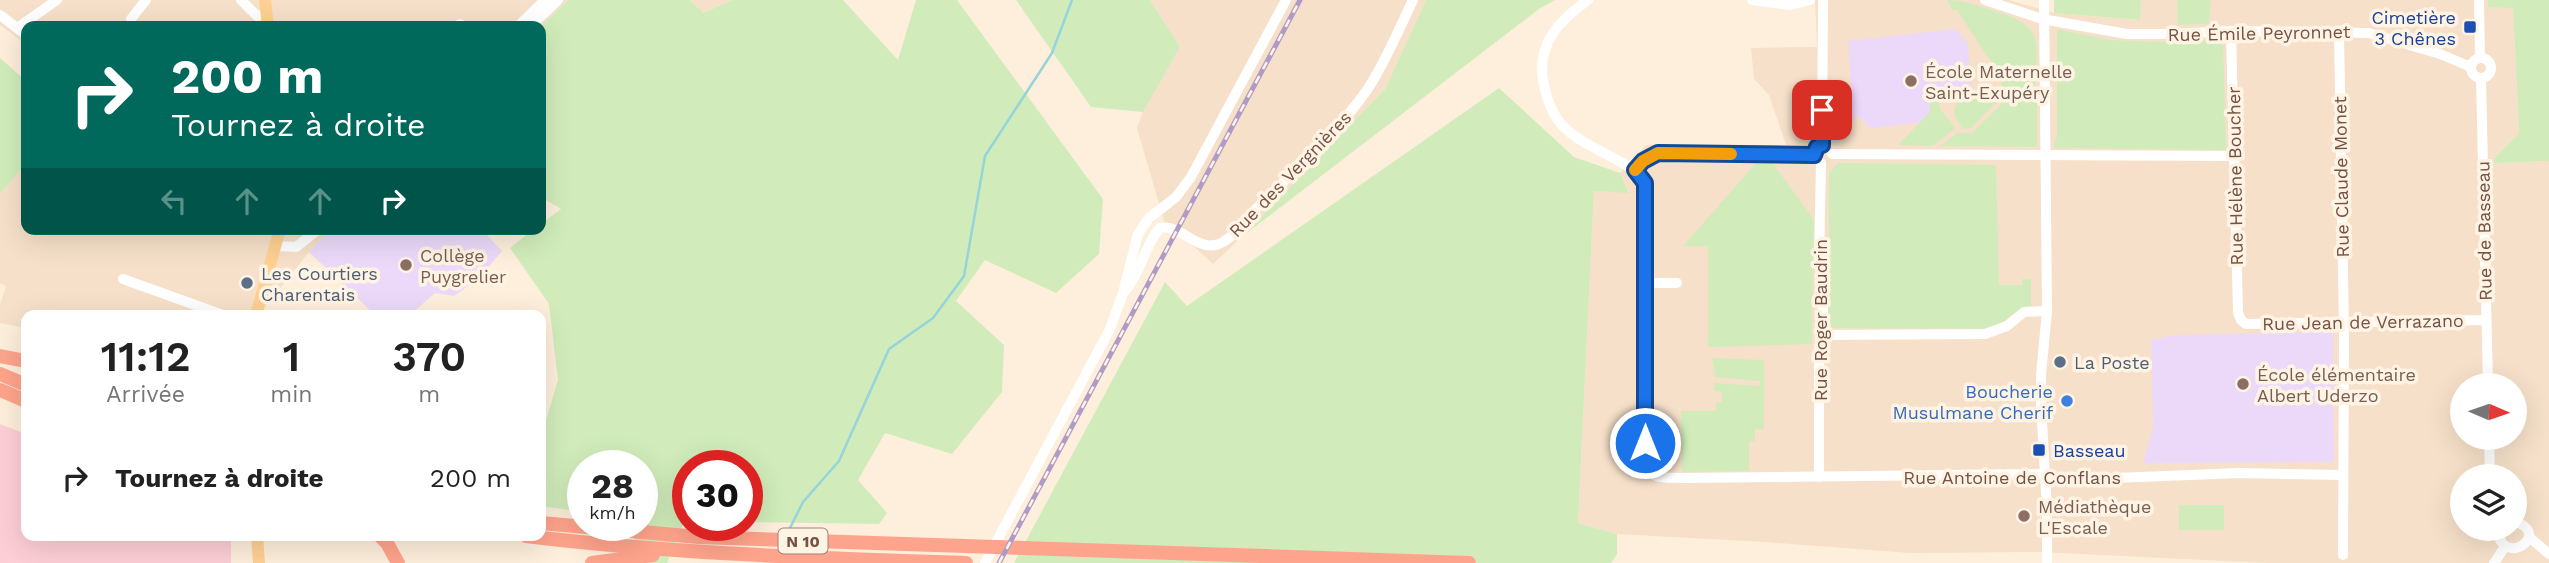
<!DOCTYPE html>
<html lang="fr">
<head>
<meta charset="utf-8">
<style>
  :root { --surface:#fff; --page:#f2f2f2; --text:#222; --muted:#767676 }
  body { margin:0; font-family:"Work Sans",sans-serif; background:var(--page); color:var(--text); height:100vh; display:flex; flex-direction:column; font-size:26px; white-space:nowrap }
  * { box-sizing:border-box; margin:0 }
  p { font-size:23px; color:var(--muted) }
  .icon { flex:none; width:38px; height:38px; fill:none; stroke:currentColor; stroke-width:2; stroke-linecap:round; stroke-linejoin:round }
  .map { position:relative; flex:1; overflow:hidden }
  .side { position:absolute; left:21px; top:310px; width:525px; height:231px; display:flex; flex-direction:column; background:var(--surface); border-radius:14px; box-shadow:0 7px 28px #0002 }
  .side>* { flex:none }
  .hud { position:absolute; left:21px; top:21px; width:525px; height:214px; border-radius:14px; box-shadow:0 7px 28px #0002; background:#00695c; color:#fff; overflow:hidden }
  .needle { width:46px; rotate:92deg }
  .tools { position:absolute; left:2450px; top:373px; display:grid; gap:14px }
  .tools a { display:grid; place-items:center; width:77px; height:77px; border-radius:50%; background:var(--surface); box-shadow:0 7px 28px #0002; font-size:35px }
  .speed { position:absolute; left:567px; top:450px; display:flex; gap:14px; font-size:35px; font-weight:700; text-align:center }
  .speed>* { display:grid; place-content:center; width:91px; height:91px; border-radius:50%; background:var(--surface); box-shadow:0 7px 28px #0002; line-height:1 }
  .speed small { font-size:18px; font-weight:400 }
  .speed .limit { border:10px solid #d22; background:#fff; color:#111 }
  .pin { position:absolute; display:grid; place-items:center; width:60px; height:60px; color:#fff; margin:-30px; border-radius:14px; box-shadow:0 4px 10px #0006 }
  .me { position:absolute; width:77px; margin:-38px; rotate:0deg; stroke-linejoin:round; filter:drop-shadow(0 0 5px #0008) }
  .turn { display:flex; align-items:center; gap:24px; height:147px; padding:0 35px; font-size:32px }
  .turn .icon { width:91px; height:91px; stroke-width:2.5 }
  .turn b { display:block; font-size:49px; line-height:60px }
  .lanes { display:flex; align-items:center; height:66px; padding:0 35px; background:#0003; justify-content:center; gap:35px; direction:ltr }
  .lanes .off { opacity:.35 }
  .eta { display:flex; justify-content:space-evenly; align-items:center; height:119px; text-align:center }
  .eta b { font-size:42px; font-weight:600; line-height:49px }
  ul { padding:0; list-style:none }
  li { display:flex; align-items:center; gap:21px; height:98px; padding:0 35px }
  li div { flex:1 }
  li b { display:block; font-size:26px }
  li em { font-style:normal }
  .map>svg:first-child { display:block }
  .residential { fill:#f6e0c9; fill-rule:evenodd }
  .education { fill:#ecd9fa }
  .medical { fill:#fdced6 }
  .green { fill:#d1ecba }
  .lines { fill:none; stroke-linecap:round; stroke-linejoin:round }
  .stream { stroke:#95d4db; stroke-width:2.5 }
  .minor { stroke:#fff; stroke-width:10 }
  .major { stroke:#ffd092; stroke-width:12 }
  .highway { stroke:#ffa48c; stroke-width:14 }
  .rail-casing { stroke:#b09bc7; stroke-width:5 }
  .rail { stroke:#fff3e4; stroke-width:2.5; stroke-dasharray:8; stroke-linecap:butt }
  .route-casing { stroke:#114b97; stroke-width:18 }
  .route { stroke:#1a73e8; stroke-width:12 }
  .slow { stroke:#f59e0b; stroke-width:12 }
  .transit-dot { fill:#1a4fb4; stroke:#fff3e4; stroke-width:2.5 }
  .education-dot { fill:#8d6e63; stroke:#fff3e4; stroke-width:2.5 }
  .service-dot { fill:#5c6f8a; stroke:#fff3e4; stroke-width:2.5 }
  .shop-dot { fill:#3f7fe0; stroke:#fff3e4; stroke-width:2.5 }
  .labels { text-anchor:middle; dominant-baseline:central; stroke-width:7; stroke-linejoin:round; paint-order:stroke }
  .shield { fill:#fff3e4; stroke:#9e8273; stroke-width:2 }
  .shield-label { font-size:16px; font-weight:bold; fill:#755243 }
  .transit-label { font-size:18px; fill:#164399; stroke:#fff3e4; text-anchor:end }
  .street-label { font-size:18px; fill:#755243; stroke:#fff3e4 }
  .education-label { font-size:18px; fill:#785e54; stroke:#fff3e4; text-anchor:start }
  .service-label { font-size:18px; fill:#4e5e75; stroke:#fff3e4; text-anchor:start }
  .shop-label { font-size:18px; fill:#366cbe; stroke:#fff3e4; text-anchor:end }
</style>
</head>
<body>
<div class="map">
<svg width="2549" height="563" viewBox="0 0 2549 563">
  <rect width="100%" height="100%" fill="#feefdc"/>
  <!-- residential -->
  <g class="residential">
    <path d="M0 0H568L541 26H26V45L0 25Z"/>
    <path d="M690 0H732L702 13Z"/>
    <path d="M1150 0H1426L1385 89 1243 236 1213 264 1189 242 1167 231 1137 128 1143 111 1180 47Z"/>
    <path d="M1815 0H2009L2054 13 2139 20 2141 0H2177L2178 25 2209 24 2211 0H2488V7H2513L2519 133 2494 158V163L2549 161V563H2268L2039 552 1910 553 1765 542 1617 534 1578 523 1594 191 1629 192 1620 173 1646 145H1786L1769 95 1754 79 1751 48 1817 47ZM2462 385H2515V438H2462ZM2462 476H2515V528H2462Z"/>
    <path d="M26 163V229H331L309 252 259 315H26V328L0 323V305L6 286 0 283V194Z"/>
  </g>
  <!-- education -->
  <g class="education">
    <path d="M1953 29 1958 31 1968 44 1971 91 1958 95 1930 98V112L1919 123 1870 128 1859 116 1843 125 1836 115 1835 88 1851 86 1848 41Z"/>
    <path d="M331 229H481L502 251 479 278 454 296 435 293 410 315H375L309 252Z"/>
    <path d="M2333 332 2334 462 2143 463 2153 428 2151 340 2174 335Z"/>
  </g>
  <!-- medical -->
  <path class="medical" d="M0 424 26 434V536H231V563H0Z"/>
  <!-- green -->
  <g class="green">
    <path d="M568 0H690L703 13 732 0H843L898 60 916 0H957L1103 199 1099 254 1056 293 985 260 956 301 1004 345 1002 392 952 454 885 433 858 480 887 513 879 524 747 522V466H688V521L684 522 667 563H629L638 525H642V466H583V512L541 506V437L558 380 549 304 510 248 534 229H541V224L561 209 541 197V26Z"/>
    <path d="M1016 0H1150L1180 47 1143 112 1091 107Z"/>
    <path d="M1426 0H1555L1539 9 1243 236 1385 89Z"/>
    <path d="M1947 0C1964 0 1979 6 1995 11 2048 27 2036 45 2035 88L2005 91 1993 65 1994 63 1991 62 1957 10H1952Z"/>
    <path d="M2054 0H2141L2140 20 2054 13Z"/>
    <path d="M2177 0H2211L2209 24 2178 25Z"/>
    <path d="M2488 0H2549V161L2494 163V158L2519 133 2513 8 2488 7Z"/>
    <path d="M2057 29 2109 40 2162 42 2223 39 2226 150 2056 148 2054 146 2057 136Z"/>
    <path d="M0 58 26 81V163L0 194Z"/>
    <path d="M1499 88 1574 157 1620 173 1629 193 1594 191 1578 523 1617 534V554L1611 563H1014L1165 282 1187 306Z"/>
    <path d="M2037 93V146L2034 147 1940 146 1958 133H1972L2012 94Z"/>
    <path d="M1967 95 2003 96 1971 128 1963 129C1952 116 1950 104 1967 95Z"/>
    <path d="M1939 97 1940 111H1942L1955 128 1933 146 1898 145 1930 112 1929 98Z"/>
    <path d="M1757 162H1772L1814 220 1812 344 1708 347V246H1683Z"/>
    <path d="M1838 163 1996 165 1999 285H2022V279H2031V308C2010 309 2007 324 1989 329L1832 328C1825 314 1829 282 1825 263L1829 259V173Z"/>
    <path d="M1712 358 1764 360V429H1755V441H1749V471L1682 472 1681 411H1716V402H1722V392L1715 391 1714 383 1760 386V381L1715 377Z"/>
    <rect x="2179" y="505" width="45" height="25"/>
  </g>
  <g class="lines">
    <!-- stream -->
    <path class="stream" d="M789 530 803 502 839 461 889 349 933 318 964 276 985 156 1052 53 1072 0"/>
    <!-- minor -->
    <g class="minor">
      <path d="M241 0 257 16 266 14"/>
      <path d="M1588 0C1560 20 1537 43 1543 80 1552 133 1578 138 1621 162 1631 167 1640 173 1645 183V465C1651 481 1668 477 1683 478L2045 474 2066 480 2239 473 2343 475"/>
      <path d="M1752 0 1790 5 1810 0"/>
      <path d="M1985 0 2042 19 2127 34H2174L2231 31 2369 33 2440 54 2471 67"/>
      <path d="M2044 0 2047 311 2041 375V404L2047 510V563"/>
      <path d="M2479 0 2480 58"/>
      <path d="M0 15 26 35"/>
      <path d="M131 19 146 0"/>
      <path d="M457 26 460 24 463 26"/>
      <path d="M518 26 545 0"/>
      <path d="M531 26 558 0"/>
      <path d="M17 28 57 0"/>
      <path d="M2231 31 2238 313 2241 320 2246 324 2486 320"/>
      <path d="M2339 32 2344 332 2343 555"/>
      <circle cx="2481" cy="68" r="10"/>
      <path d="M2481 78 2488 385"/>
      <path d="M1822 145 1823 0"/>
      <path d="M1832 154 2235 156"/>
      <path d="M1635 170 1643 161 1658 153 1814 155"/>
      <path d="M277 246 296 247 319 229"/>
      <path d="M123 279 223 315"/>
      <path d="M1644 283H1677"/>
      <path d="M1126 290C1142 270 1145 244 1160 228 1180 224 1195 249 1215 245 1233 241 1244 219 1258 207 1296 169 1336 134 1367 90 1385 63 1399 29 1413 0"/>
      <path d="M1822 335 1985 334 2007 326 2024 312 2047 311"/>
      <path d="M2489 438 2490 476"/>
      <path d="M1819 477V350L1823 317V280L1819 261 1821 163"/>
      <path d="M2502 528 2500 540C2514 563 2548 531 2515 522"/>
      <path d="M2529 537 2549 554"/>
      <path d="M985 563 1110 329 1123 293 1138 234 1149 218 1176 197 1191 177 1286 0"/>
      <path d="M2494 563 2504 548"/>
    </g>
    <!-- major -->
    <g class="major">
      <path d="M265 0 268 26"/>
      <path d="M256 315 280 229"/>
      <path d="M257 536 259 563"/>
    </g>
    <!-- highway -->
    <g class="highway">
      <path d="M0 356 26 361"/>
      <path d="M0 374 26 385"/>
      <path d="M0 390 26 401"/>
      <path d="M541 523 698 537 1469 563"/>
      <path d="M380 536 387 543 398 563"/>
      <path d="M526 536C672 554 819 558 966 563"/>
      <path d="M592 563 653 555"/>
    </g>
    <!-- rail casing -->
    <g class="rail-casing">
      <path id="rail" d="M999 563 1300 0"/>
    </g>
    <!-- rail -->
    <use href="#rail" class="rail"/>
  </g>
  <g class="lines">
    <!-- route casing -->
    <g class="route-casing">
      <path id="route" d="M1645 443V183L1635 170 1643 161 1658 153 1814 155 1817 147 1822 145V110"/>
    </g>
    <!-- route -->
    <use href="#route" class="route"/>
    <!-- slow -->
    <path class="slow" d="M1635 170 1643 161 1658 153 1731 154"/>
  </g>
  <!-- markers -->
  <g class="transit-dot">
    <rect x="2463" y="20" width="14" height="14" rx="3.5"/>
    <rect x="2032" y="443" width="14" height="14" rx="3.5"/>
  </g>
  <g class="education-dot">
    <circle cx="1911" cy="81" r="7"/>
    <circle cx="406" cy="265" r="7"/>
    <circle cx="2243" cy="384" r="7"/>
    <circle cx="2024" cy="516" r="7"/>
  </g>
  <g class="service-dot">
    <circle cx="247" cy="283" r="7"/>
    <circle cx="2060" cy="362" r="7"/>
  </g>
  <circle class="shop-dot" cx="2067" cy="401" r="7"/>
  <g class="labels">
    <!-- shield labels -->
    <rect class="shield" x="778.5" y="528.5" width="49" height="25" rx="5"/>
    <g class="shield-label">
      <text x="803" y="541">N 10</text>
    </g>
    <!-- transit labels -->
    <g class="transit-label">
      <text x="2456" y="17">Cimetière<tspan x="2456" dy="21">3 Chênes</tspan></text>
      <text x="2053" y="450" text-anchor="start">Basseau</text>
    </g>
    <!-- street labels -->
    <g class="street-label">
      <text transform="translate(2259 33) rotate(-1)">Rue Émile Peyronnet</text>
      <text transform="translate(1290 174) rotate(-46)">Rue des Vergnières</text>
      <text transform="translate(2235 176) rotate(-91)">Rue Hélène Boucher</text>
      <text transform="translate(2341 177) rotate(-91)">Rue Claude Monet</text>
      <text transform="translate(2484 231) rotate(-91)">Rue de Basseau</text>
      <text transform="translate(1820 320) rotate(-90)">Rue Roger Baudrin</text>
      <text transform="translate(2363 322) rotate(-1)">Rue Jean de Verrazano</text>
      <text x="2012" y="477">Rue Antoine de Conflans</text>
    </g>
    <!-- education labels -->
    <g class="education-label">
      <text x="1925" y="71">École Maternelle<tspan x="1925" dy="21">Saint-Exupéry</tspan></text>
      <text x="420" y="255">Collège<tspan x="420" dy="21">Puygrelier</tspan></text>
      <text x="2257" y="374">École élémentaire<tspan x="2257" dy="21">Albert Uderzo</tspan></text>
      <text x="2038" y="506">Médiathèque<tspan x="2038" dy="21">L'Escale</tspan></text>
    </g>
    <!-- service labels -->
    <g class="service-label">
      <text x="261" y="273">Les Courtiers<tspan x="261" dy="21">Charentais</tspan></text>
      <text x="2074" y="362">La Poste</text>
    </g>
    <!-- shop labels -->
    <g class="shop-label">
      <text x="2053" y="391">Boucherie<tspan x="2053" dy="21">Musulmane Cherif</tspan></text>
    </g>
  </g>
</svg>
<div class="tools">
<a><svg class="needle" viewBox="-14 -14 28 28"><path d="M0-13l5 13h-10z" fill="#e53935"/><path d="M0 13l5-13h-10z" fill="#767676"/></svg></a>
<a><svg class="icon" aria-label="layers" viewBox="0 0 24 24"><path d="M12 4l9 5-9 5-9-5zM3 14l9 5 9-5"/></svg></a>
</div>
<div class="speed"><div>28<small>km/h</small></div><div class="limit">30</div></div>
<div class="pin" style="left:1822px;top:110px;background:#d93025"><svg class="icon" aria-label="arrive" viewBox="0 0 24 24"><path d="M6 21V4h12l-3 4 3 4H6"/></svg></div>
<svg class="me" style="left:1645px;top:443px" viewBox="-20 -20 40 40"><circle r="17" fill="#1a73e8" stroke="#fff" stroke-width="3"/><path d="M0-11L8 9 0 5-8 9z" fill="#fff"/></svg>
<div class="hud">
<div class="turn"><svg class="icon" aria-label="right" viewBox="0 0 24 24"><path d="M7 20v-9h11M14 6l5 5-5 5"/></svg><div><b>200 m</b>Tournez à droite</div></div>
<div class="lanes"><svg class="icon off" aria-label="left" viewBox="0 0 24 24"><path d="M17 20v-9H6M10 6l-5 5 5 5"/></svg><svg class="icon off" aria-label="ahead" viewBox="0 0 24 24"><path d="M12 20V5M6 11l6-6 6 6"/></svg><svg class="icon off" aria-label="ahead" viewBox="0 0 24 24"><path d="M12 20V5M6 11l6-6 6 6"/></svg><svg class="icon" aria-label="right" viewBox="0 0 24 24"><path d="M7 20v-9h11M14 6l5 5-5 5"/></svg></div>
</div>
<section class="side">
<div class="eta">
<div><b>11:12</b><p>Arrivée</p></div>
<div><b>1</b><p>min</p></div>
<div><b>370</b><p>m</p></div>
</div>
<ul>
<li><svg class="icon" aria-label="right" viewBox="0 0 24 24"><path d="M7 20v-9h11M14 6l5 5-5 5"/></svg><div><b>Tournez à droite</b></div><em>200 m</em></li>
</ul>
</section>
</div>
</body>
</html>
